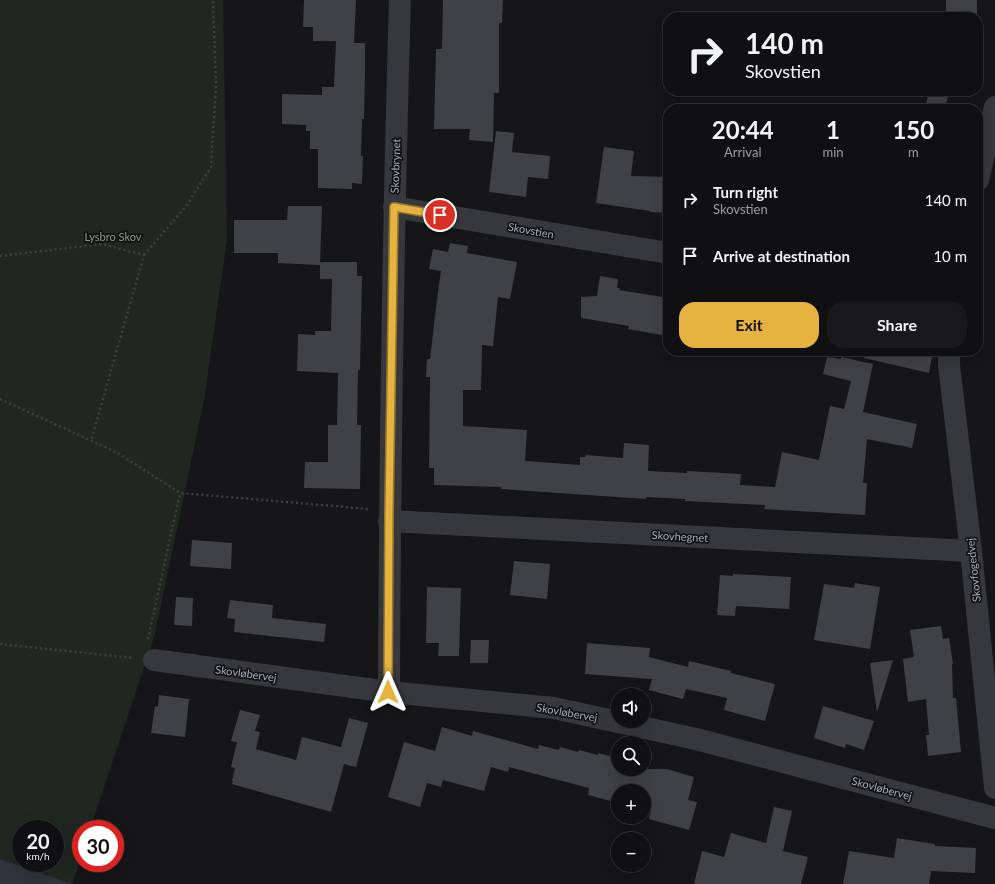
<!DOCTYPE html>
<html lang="en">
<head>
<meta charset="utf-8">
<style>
  :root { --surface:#101012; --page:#19191b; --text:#f1f3f6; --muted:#9c9d9f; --line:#303032; --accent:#e6b340 }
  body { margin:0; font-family:Lato,sans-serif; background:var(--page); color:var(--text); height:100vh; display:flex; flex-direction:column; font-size:15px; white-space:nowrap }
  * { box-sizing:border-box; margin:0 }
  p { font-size:13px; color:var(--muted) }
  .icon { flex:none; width:22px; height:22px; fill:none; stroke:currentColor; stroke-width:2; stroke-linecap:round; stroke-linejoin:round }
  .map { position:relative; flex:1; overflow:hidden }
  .drawer { position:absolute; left:663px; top:104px; width:320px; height:252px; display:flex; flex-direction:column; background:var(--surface); border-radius:16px; box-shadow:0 4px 16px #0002,0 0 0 1px var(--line) }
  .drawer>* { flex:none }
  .guide { position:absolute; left:663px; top:12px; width:320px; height:84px; border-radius:16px; box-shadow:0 4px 16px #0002,0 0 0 1px var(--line); background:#101012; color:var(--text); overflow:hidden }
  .fabs { position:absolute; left:611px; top:688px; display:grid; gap:8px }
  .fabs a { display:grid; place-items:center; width:40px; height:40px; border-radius:50%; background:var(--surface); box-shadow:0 4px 16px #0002,0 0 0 1px var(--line); font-size:20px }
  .speed { position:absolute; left:12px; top:820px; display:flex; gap:8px; font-size:20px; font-weight:700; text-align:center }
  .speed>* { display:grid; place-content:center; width:52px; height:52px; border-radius:50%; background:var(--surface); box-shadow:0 4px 16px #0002,0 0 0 1px var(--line); line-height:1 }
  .speed small { font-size:10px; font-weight:400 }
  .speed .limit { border:6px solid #d22; background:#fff; color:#111 }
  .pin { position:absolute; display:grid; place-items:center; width:34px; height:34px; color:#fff; margin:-17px; border:2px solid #fff; border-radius:50%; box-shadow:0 1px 4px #0007 }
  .me { position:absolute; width:44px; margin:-22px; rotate:0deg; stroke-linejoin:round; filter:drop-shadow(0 0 3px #0008) }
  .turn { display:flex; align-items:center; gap:14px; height:84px; padding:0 16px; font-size:18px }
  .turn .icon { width:52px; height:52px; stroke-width:2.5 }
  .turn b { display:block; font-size:28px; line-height:34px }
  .eta { display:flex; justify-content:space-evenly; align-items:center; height:68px; text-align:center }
  .eta b { font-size:24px; font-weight:700; line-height:28px }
  .cta { display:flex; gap:8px; margin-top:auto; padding:8px 16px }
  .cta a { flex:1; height:46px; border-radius:16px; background:var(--accent); color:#111; font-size:16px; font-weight:700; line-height:46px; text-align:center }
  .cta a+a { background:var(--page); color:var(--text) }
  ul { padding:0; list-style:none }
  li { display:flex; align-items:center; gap:12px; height:56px; padding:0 16px }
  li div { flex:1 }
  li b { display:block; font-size:15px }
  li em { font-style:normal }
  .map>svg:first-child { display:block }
  .green { fill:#202721; fill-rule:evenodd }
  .water { fill:#2d343b }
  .building { fill:#404145 }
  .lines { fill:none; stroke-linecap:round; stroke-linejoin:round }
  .path { stroke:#3d3f43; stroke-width:2.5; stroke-dasharray:2 3; stroke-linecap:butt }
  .minor { stroke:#37383c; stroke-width:22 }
  .route-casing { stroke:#96742a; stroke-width:10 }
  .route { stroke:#e6b340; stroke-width:7 }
  .labels { text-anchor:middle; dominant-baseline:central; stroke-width:3.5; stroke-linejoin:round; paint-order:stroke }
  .street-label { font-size:11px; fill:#a9adb7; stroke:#111113 }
  .park-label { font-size:11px; fill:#81a084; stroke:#111113 }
</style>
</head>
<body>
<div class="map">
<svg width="995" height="884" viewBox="0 0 995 884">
  <rect width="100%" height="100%" fill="#161618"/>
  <!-- green -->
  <path class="green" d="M0 0H223L227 240 204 400 155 634 90 829H81V857L72 884 0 859ZM21 829H55V863H21Z"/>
  <!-- water -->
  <path class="water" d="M0 859 72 884H0Z"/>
  <!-- building -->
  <g class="building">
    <path d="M304 0H356L354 43H365V73L364 119H362L361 156H363L362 184 352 183V189L318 188V149H310V131H306V125L282 124V94L322 95V87H334L336 41H313V27H303Z"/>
    <path d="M443 0H503L502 23H499V93H494L493 142 469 140 470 129H434L436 49H442Z"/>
    <rect x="946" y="0" width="31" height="17"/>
    <path d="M929 91H949L945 109H925Z"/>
    <path d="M496 131 514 133 512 152 550 156 548 179 528 177 526 197 489 192Z"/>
    <path d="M604 147 634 151 631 176 668 177V213L650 212V211L596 203Z"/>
    <path d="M288 206H322L320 265 278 263V253H234V220H287Z"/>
    <path d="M450 243 468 246 467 253 517 262 510 299 498 297 493 346 482 345 481 390H463V426L527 430 525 461 580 465V457H585L586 455 623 458 624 443 649 445 648 471 687 473V471L741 474 740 485 775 487 782 452 819 460 830 406 844 409 851 381 823 374 827 357 841 359V357L873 364 863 412 917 424 912 448 867 439 863 483H867L865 515 764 509 765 505 685 501V499L646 497V499L501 489V487L434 485V468H429L430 377H426L427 359H430L438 291 441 271 429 269 433 249 448 252Z"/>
    <path d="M320 262H357V276H362L360 370H358L357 425H361L360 489 304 488 305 462H328V425H337L338 373 297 371 298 334 315 335V331H331L332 279H320Z"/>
    <path d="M600 276 618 279 617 288H620L619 290 668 298V336L628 329 629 326 581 318V297L597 296Z"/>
    <path d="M864 351H933L929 373 864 358Z"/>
    <path d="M192 540 232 543 231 569 190 566Z"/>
    <path d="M514 561 550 564 547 599 510 595Z"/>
    <path d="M733 574 791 577 789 609 736 606 735 616 717 615 720 575 733 576Z"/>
    <path d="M855 583 880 587 870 649 814 640 824 584 854 588Z"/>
    <path d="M427 587 461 588 459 656H438L439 643H426Z"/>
    <path d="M176 597 193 598 192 626 174 625Z"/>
    <path d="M230 600 273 605 272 618 326 624 324 642 234 632 235 619 227 618Z"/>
    <path d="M941 626 943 639 949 638 953 664H952L953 698H956L961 752 928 756 926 735H929L926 699 908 702 903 659 914 657 910 630Z"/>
    <path d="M471 640H489L488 663H470Z"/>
    <path d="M587 643 650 648 649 657 688 667 689 661 731 671V673L775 684 765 721 724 710 727 698 686 689 683 699 649 690 652 679 585 674Z"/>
    <path d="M893 660 877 712 870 663Z"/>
    <path d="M159 695 189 699 185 737 151 733 155 706 158 707Z"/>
    <path d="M823 706 874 721 864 750 846 744 845 748 814 738Z"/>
    <path d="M240 710 260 715 255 731 260 732 256 749 296 760 302 737 341 747 349 718 368 723 356 767 344 764 331 812 232 784 233 781H232L235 768 231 767 237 742 231 741Z"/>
    <path d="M442 727 472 736 473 731 538 749 539 745 559 750 560 747 578 752 579 750 598 755V753L618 758V769H667L694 777 688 800 697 802 689 830 649 819 651 811 644 809V791H618V803L588 795 589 788 509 767 508 772 491 767 484 791 443 780 441 787 427 783 420 807 388 797 404 742 435 751Z"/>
    <path d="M774 807 792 811 783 851 808 857 801 884H694L702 851 724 857 731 833 766 843Z"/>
    <path d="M897 838 935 844V846L976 848 975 873 931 871 929 884H843L849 851 894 858Z"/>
  </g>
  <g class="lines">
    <!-- path -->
    <g class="path">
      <path d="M144 255 187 205 211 167 216 85 213 0"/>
      <path d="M0 256 102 244 144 255 91 441"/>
      <path d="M0 399 118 453 180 493 369 509"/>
      <path d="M148 639 180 493"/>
      <path d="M0 644 133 658"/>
    </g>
    <!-- minor -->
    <g class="minor">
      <path d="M978 180 995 107"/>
      <path d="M394 207 668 253"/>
      <path d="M949 351V365L971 551 995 788"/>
      <path d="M389 521 971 551"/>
      <path d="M154 660 389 692 554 708 696 739 995 818"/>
      <path d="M389 692C390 461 393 231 400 0"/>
    </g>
  </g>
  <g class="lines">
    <!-- route casing -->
    <g class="route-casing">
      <path id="route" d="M388 692 389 510 394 207 440 215"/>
    </g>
    <!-- route -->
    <use href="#route" class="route"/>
  </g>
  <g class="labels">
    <!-- street labels -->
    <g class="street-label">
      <text transform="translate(395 166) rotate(-88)">Skovbrynet</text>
      <text transform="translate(531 230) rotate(10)">Skovstien</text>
      <text transform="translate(680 536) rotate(3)">Skovhegnet</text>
      <text transform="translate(973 570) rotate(-96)">Skovfogedvej</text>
      <text transform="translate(246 673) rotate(8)">Skovløbervej</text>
      <text transform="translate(567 712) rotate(10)">Skovløbervej</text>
      <text transform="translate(882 788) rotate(15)">Skovløbervej</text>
    </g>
    <!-- park labels -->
    <g class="park-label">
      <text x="113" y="236">Lysbro Skov</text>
    </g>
  </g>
</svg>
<div class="fabs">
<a><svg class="icon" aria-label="sound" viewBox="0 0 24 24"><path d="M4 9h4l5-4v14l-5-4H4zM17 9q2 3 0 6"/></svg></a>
<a><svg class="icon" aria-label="search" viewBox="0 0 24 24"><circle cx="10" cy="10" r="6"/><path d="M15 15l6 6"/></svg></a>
<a>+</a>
<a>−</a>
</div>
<div class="speed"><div>20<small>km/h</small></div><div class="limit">30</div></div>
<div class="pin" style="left:440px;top:215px;background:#d93025"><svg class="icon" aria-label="arrive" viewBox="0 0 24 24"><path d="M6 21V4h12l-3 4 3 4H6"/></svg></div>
<svg class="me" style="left:388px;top:692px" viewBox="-20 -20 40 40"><path d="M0-17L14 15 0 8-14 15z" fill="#e6b340" stroke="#fff" stroke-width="4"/></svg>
<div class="guide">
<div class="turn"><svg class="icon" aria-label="right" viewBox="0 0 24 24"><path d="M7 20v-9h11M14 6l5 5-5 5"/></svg><div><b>140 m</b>Skovstien</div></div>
</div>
<section class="drawer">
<div class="eta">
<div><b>20:44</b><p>Arrival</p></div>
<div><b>1</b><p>min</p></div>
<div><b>150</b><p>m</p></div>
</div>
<ul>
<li><svg class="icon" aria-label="right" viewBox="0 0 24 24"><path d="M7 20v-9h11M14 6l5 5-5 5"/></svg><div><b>Turn right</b><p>Skovstien</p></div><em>140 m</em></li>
<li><svg class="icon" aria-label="arrive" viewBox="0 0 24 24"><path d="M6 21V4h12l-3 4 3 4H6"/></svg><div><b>Arrive at destination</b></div><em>10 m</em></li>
</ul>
<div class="cta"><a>Exit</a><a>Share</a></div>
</section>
</div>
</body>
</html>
